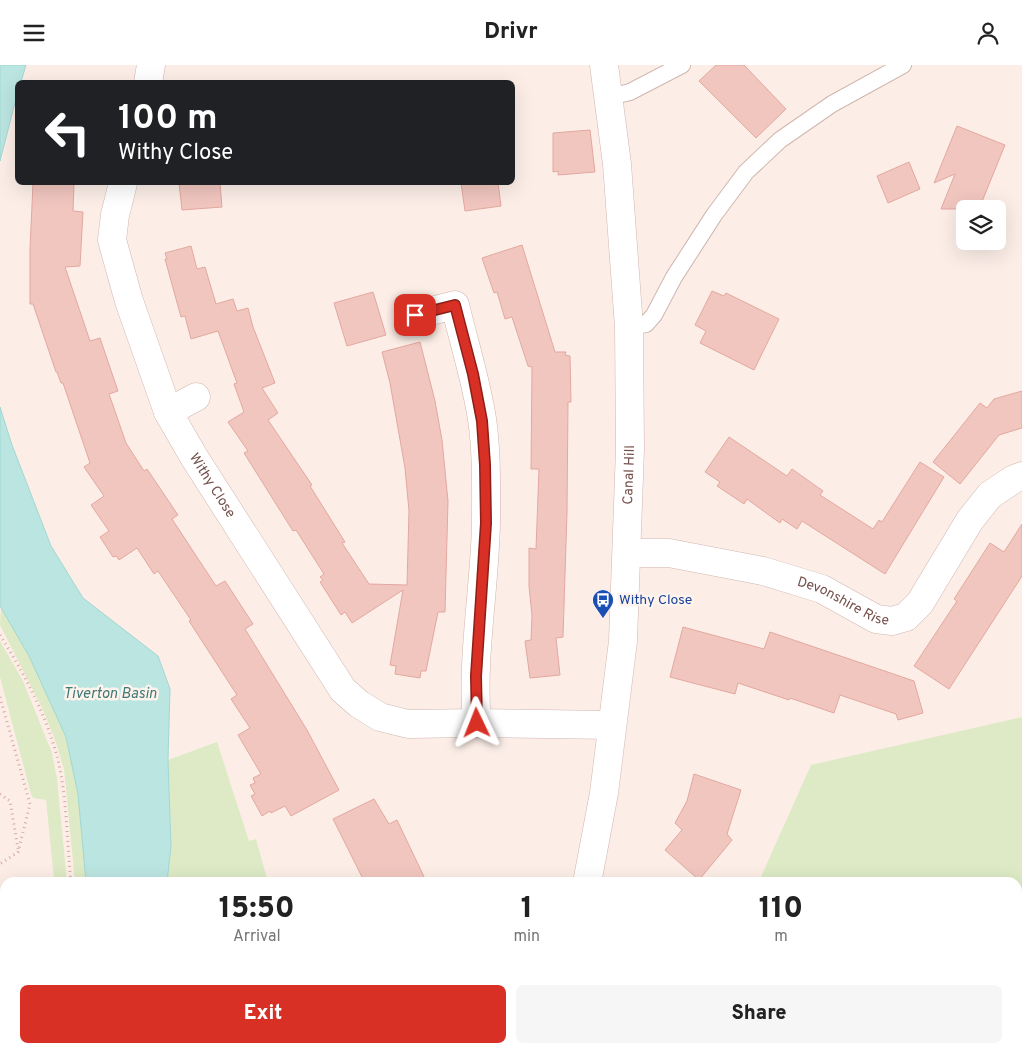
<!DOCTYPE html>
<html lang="en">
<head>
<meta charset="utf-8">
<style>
  :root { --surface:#fff; --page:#f6f6f6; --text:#222; --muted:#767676; --accent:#d93025 }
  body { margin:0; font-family:Overpass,sans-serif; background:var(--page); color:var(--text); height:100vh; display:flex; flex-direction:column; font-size:19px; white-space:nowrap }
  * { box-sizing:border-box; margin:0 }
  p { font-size:16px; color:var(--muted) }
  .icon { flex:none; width:28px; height:28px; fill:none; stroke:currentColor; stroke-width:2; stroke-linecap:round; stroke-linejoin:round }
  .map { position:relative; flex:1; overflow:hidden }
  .side { position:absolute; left:0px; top:812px; width:1022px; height:176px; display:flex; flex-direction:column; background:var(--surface); border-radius:15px 15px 0 0; box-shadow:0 5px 20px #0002 }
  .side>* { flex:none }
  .top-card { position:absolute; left:15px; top:15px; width:500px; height:105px; border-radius:8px; box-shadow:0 5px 20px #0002; background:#202124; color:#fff; overflow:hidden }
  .fabs { position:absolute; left:956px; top:135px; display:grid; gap:10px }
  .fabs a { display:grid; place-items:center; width:50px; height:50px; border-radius:8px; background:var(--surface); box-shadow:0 5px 20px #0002; font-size:25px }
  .pin { position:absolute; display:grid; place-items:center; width:42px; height:42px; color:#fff; margin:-21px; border-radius:10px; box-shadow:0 2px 8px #0006 }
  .me { position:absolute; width:55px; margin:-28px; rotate:358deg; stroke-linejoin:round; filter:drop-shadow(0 0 4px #0008) }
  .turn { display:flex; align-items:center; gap:18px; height:105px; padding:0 20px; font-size:22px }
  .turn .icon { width:65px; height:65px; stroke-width:2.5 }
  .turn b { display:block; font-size:35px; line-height:42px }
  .eta { display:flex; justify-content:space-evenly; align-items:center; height:85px; text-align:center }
  .eta b { font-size:30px; font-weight:800; line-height:35px }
  .cta { display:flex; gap:10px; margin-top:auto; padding:10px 20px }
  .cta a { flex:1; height:58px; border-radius:8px; background:var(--accent); color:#fff; font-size:20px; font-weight:800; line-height:58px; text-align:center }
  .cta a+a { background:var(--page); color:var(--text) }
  header { display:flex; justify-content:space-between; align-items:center; height:65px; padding:0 20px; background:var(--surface); font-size:22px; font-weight:800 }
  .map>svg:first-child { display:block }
  .green { fill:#ddeac5 }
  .water { fill:#bbe5e1; stroke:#a2d7d2 }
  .building { fill:#f1c6bf; stroke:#e3a89f }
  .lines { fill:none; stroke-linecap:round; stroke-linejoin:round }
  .service-casing { stroke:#d0b6af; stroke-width:18 }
  .minor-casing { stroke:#d0b6af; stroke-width:29 }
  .tertiary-casing { stroke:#d0b6af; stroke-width:29 }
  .path { stroke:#d6a8a2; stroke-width:3; stroke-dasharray:1 4; stroke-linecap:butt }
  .service { stroke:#fff; stroke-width:16 }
  .minor { stroke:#fff; stroke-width:28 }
  .tertiary { stroke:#fff; stroke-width:28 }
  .route-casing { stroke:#8d1f18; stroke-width:12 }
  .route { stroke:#d93025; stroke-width:9 }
  .labels { text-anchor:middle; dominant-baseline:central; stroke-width:5; stroke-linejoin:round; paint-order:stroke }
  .street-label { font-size:14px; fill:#75504b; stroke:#fff3ed }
  .transit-label { font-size:14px; fill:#164399; stroke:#fff3ed; text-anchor:start }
  .water-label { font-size:15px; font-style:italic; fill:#407a75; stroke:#fff3ed }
</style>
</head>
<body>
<header><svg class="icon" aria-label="menu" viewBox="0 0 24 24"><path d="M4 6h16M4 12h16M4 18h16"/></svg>Drivr<svg class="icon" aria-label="person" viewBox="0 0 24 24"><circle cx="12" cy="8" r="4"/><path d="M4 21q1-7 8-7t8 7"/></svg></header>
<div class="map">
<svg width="1022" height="988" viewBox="0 0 1022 988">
  <rect width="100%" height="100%" fill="#fceee7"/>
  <!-- green -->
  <g class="green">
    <path d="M1 542 29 591 66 672 78 729 86 817H75L64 704 55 675 43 645 0 560Z"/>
    <path d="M0 576 23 616 52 688 57 714 67 817H51L54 814 46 735 33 733 31 729 0 612Z"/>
    <path d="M1022 652V827L1018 828V818H764L760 814 811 700Z"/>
    <path d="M217 677 249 776 256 774 268 817 167 818 171 781 168 695Z"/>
    <rect x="36" y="984" width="37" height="4"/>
  </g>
  <!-- water -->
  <g class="water">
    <path d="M0 0H26L21 17 18 18 17 30 0 96Z"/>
    <path d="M0 342 12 380 51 481 83 533 158 591 170 624 168 695 171 781 167 817H86L78 729 66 672 29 591 0 541Z"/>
    <path d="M96 984H170V988H97Z"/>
  </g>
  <!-- building -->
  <g class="building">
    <path d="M716 0H744L786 44 756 73 699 16Z"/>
    <path d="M957 61 1005 80 979 144H941L955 109 934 118Z"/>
    <path d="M590 65 595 107 558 110V106L553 107V68Z"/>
    <path d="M909 97 920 124 888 138 877 111Z"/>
    <path d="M33 118H74L73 146 83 147 80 201 65 202 90 276 100 273 118 326 109 329 126 378 144 406 147 404 178 450 172 454 216 521 225 516 253 559 245 564 307 665 339 725 291 751 285 741 271 748 270 746 262 751 251 731 255 729 250 720 255 718 253 713 261 709 238 670 250 663 231 634 237 630 189 556 191 555 158 506 154 509 137 483 119 495 116 491 113 492 100 472 109 466 91 440 104 431 84 402 90 398 63 318H61L57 307H56L33 239H30V184Z"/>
    <path d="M179 118H220L222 142 182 145Z"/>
    <path d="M461 118H498L501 141 465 146Z"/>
    <path d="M522 180 555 287H566L565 290 570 291 571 337H568L567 448 563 572 556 573 560 610 530 613 525 576 531 575 532 551 529 521V483L536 484 539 404H531L532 302 528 301 512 252 505 254 497 227 494 228 482 193Z"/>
    <path d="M191 181 197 204 205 202 216 239 233 234 237 246 248 243 253 262 275 318 262 323 278 348 268 355 312 420 310 421 345 477 342 478 369 519 407 520 409 446 405 403 390 318 382 287 420 277 435 336 442 375 448 436 445 547H438L426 606H421L420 613 395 609 396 601 390 600 403 525 352 558 345 547 341 550 320 517 323 515 320 512 324 509 296 465 293 466 244 388 248 386 228 357 244 347 234 319 237 318 218 266 191 274 185 251 181 252 165 194H167L165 188Z"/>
    <path d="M712 226 724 231 726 228 779 254 754 305 700 278 706 266 695 260Z"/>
    <path d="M373 227 386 270 347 281 334 238Z"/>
    <path d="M1022 326V363L999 370 960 419 933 397 980 338 987 343 994 334Z"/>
    <path d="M729 372 787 411 792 404 823 426 820 430 873 464 879 455 882 457 920 397 944 412 885 509 802 456 797 464 782 454 780 458 747 434 744 439 717 421 720 417 705 407Z"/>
    <path d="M1022 459V511L949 624 914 601 957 536 954 534 990 478 1004 487Z"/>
    <path d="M683 562 764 584 770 567 914 616 923 648 898 655 896 649 840 630 834 648 790 633 789 635 738 618 735 629 670 612Z"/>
    <path d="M694 709 741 725 727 769 732 775 699 815 665 785 682 765 675 758 687 736Z"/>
    <path d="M374 734 389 759 397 755 427 818H365L333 754Z"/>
  </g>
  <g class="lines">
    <!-- service casing -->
    <g class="service-casing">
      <g id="service">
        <path d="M609 32 630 27 682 0"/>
        <path d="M629 262 646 259 654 250 674 212 714 150 746 107 780 75 832 39 903 0"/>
      </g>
    </g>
    <!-- minor casing -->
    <g class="minor-casing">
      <g id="minor">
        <path d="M148 18 151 0"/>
        <path id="s1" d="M123 118 115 150 112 175 129 236 168 347 194 392 343 625 359 639 380 652 408 659 477 658 612 660"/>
        <path d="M415 250 455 240C464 278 476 315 482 354 487 388 486 423 486 457 485 523 471 593 477 658"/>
        <path d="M168 347 196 332"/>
        <path id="s2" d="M627 488H669L763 506 822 524 876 554 892 556 906 552 920 538 970 455 990 430 1014 414 1022 411"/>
      </g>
    </g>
    <!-- tertiary casing -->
    <g class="tertiary-casing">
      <g id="tertiary">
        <path id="s3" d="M587 818 604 728 623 576 630 384 629 262 617 99 604 0"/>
        <path d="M513 988 514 984"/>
      </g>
    </g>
    <!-- path -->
    <g class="path">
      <path d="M0 570C25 610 48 653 59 699 67 737 67 778 71 818"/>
      <path d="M0 632 30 739 18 787 0 799"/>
      <path d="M0 729 10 736 18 784"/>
      <path d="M292 984 293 988"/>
      <path d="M78 988V984"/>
    </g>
    <!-- service -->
    <use href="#service" class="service"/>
    <!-- minor -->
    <use href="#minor" class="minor"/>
    <!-- tertiary -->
    <use href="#tertiary" class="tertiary"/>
  </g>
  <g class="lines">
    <!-- route casing -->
    <g class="route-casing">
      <path id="route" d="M415 250 455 240 473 309 482 356 485 400 486 458 476 611 477 658"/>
    </g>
    <!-- route -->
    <use href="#route" class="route"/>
  </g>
  <!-- icons -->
  <defs>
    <g id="bus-pin" transform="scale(1.125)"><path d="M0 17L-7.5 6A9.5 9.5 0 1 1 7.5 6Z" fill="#1a4fb4" stroke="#fff3ed"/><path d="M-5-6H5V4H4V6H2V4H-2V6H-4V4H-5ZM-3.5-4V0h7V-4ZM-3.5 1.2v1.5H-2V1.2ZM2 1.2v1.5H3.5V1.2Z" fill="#fff"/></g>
  </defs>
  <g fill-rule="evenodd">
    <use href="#bus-pin" x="603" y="535"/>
  </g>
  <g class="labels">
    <!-- street labels -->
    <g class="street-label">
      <text stroke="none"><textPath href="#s3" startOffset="411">Canal Hill</textPath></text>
      <text stroke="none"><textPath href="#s1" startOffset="325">Withy Close</textPath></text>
      <text stroke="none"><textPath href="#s2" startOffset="224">Devonshire Rise</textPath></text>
    </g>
    <!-- transit labels -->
    <g class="transit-label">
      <text x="619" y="535">Withy Close</text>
    </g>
    <!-- water labels -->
    <g class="water-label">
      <text x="110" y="629">Tiverton Basin</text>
    </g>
  </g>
</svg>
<div class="fabs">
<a><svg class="icon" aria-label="layers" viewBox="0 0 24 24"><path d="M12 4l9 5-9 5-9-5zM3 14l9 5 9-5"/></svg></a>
</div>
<div class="pin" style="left:415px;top:250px;background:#d93025"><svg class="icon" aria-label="arrive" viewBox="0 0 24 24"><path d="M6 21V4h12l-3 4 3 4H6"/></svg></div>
<svg class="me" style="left:477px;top:658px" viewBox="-20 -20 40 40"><path d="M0-17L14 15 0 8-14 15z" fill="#d93025" stroke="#fff" stroke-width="4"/></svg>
<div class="top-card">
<div class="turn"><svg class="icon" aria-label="left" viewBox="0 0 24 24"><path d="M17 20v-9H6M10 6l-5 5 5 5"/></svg><div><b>100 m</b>Withy Close</div></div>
</div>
<section class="side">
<div class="eta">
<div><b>15:50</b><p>Arrival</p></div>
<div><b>1</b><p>min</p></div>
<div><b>110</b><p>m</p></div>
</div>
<div class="cta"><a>Exit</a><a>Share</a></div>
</section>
</div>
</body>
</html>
